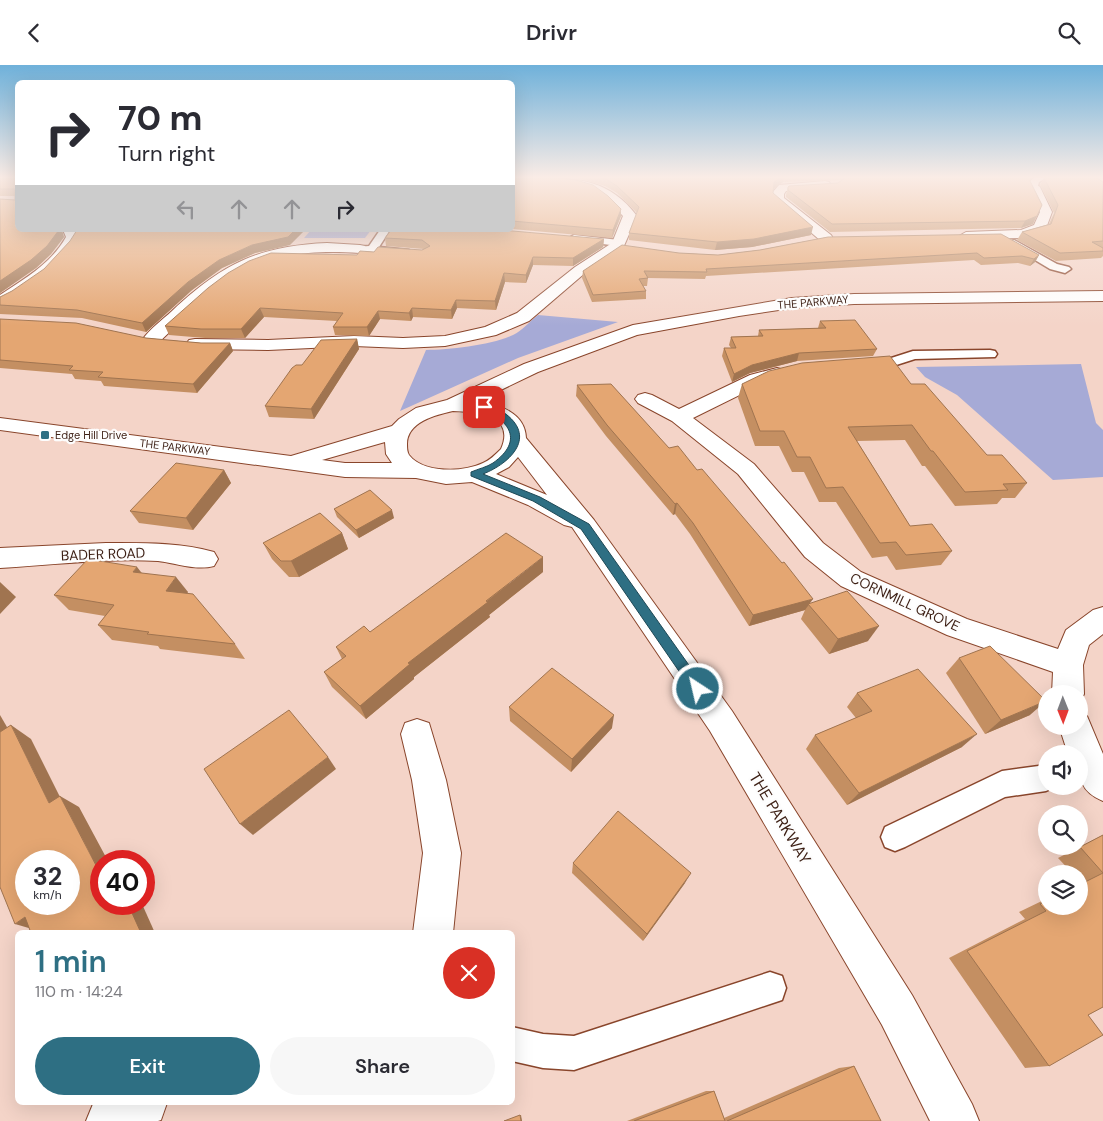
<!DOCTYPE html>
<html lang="en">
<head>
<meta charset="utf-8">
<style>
  :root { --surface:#fff; --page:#f7f7f7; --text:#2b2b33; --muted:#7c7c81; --accent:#2e6f83 }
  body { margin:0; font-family:"DM Sans",sans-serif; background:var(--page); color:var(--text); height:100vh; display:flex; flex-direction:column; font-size:19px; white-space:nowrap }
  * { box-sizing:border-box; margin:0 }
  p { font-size:16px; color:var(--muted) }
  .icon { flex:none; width:28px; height:28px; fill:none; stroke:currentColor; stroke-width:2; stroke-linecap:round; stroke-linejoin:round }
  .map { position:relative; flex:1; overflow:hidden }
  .drawer { position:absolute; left:15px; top:865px; width:500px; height:175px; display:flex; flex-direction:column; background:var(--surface); border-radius:8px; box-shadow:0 5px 20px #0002 }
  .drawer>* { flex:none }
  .banner { position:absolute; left:15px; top:15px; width:500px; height:152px; border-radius:8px; box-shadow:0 5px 20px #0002; background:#fff; color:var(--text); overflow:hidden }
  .needle { width:32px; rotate:179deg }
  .fabs { position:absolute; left:1038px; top:620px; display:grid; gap:10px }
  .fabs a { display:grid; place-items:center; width:50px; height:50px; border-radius:50%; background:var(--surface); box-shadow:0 5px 20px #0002; font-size:25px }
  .speed { position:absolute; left:15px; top:785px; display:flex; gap:10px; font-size:25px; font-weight:700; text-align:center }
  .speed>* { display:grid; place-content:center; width:65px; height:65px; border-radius:50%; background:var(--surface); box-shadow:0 5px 20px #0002; line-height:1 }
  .speed small { font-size:12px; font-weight:400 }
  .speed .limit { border:8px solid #d22; background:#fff; color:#111 }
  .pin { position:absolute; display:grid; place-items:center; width:42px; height:42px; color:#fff; margin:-21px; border-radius:10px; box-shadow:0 2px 8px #0006 }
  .me { position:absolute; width:55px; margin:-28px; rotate:325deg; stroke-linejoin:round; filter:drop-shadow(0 0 4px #0008) }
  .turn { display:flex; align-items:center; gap:18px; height:105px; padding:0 20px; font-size:22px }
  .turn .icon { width:65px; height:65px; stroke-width:2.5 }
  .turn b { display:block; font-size:35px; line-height:42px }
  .lanes { display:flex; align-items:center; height:48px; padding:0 20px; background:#0003; justify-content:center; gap:25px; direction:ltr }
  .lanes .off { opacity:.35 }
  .round { display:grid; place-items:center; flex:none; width:52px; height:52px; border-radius:26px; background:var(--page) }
  .headline { display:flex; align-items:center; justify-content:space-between; height:85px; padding:0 20px }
  h1 { font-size:30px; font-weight:600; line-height:38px; color:var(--accent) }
  .button { display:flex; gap:10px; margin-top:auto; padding:10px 20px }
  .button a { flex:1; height:58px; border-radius:30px; background:var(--accent); color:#fff; font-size:20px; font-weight:600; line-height:58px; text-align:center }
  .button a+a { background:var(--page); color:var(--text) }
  header { display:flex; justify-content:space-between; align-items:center; height:65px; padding:0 20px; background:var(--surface); font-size:22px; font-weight:600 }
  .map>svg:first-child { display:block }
  .green { fill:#a6aad6 }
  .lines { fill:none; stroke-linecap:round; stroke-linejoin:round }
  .lane-casing { stroke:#89452b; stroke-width:3 }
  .street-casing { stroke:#89452b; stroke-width:2 }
  .secondary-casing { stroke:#89452b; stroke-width:2 }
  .lane { fill:#fff; fill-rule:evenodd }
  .street { fill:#fff; fill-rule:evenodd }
  .secondary { fill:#fff; fill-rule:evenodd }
  .wall { fill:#c48f62 }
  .shaded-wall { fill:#a07450 }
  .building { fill:#e4a672; stroke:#a07450; fill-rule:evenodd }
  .route { fill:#2e6f83; stroke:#1e4855 }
  .poi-dot { fill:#2e6f83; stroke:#fdfdfd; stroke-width:2 }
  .labels { text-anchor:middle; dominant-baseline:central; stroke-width:4.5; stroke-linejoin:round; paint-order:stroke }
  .far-street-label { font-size:11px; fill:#3c1f14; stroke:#fdfdfd }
  .far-poi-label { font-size:11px; fill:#3c1f14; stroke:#fdfdfd; text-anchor:start }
  .street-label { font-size:14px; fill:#3c1f14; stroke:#fdfdfd }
  .near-street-label { font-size:16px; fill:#3c1f14; stroke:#fdfdfd }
</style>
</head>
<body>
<header><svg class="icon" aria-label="back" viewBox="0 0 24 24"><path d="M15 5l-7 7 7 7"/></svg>Drivr<svg class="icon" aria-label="search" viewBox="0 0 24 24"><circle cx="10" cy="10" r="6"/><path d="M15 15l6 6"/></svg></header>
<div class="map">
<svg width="1103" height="1056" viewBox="0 0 1103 1056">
  <rect width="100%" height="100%" fill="#f4d4c8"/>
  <!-- green -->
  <g class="green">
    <path d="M311 165H371L365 173H304Z"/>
    <path d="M538 250 618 257 518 293 400 346 426 285C450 285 492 280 513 270 522 266 530 256 538 250Z"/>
    <path d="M1081 299 1096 358 1103 365V412L1053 415 957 330 925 312 916 302Z"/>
  </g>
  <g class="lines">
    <!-- lane casing -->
    <g class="lane-casing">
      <g id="lane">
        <path d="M1034 113H1046L1039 117 1037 124 1034 125 1029 122 1030 116Z"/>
        <path d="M380 165H390L379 182 409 185 411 187 409 189 356 186 354 184 356 182 369 181Z"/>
        <path d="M574 170 619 175 624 178 619 181 570 175 569 173Z"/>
        <path d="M1014 175 1057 199 1069 202 1071 204 1065 208 1050 204 1010 180 1009 178Z"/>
        <path d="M990 285 995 286 997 289 995 292 915 294 890 302 885 301 883 298 885 295 913 286Z"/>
        <path d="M1046 700V721L1055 722 1046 726 1005 732 905 782 895 786 885 782 881 772 885 762 1002 706Z"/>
        <path d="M770 907 782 911 786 923 782 935 770 939 574 1005 543 1003 512 996V962L543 969 574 971Z"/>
      </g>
    </g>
    <!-- street casing -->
    <g class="street-casing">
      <g id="street">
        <path d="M538 113C579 113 610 115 637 151L623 183 585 208 529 256 496 270 445 281 403 283 354 281 268 285 195 284 189 283 186 279 189 275 195 274 268 275 354 271 403 273 445 271 485 262 517 248 575 202 612 178 623 151C611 138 599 126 581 121 570 118 545 120 538 113Z"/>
        <path d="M825 116 829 117 831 120 829 123 786 126 784 129V133L831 170 833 173 826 177 821 176 772 134V128L779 120Z"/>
        <path d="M1034 118 1040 122 1052 147 1045 166 1023 173 961 174 959 171 966 167 1021 165 1034 160 1040 147 1028 122Z"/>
        <path d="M63 165H77L80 172C63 204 35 221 6 240L0 242V230C25 213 51 199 66 172Z"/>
        <path d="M327 178 360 180 365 181 367 184 365 187 360 188C256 181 228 211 157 279L151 280 145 279 142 275C150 264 162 255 172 246 222 199 258 181 327 178Z"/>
        <path d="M777 303 784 305 787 309 784 313 764 318 693 353 754 399 823 478 861 507 967 554 1058 584 1066 565 1093 545 1103 542V569L1089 580 1083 600 1084 629 1079 639V629H1052L1053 607 947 570 841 521 805 492 738 409 672 356 638 338 635 334 638 330 645 328 652 330 679 344 750 310Z"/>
        <path d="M106 478C142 478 179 477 214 487L218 494 214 501C196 506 176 498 158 496 105 493 52 500 0 503V483Z"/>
        <path d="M1079 648 1087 651 1103 689V736C1079 726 1079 712 1079 689H1068L1059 661H1079Z"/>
        <path d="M417 654 429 658 446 715 461 788 453 868H413L423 788 412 715 401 669 405 658Z"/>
        <path d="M96 1038H167L161 1055 158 1056H86L93 1039Z"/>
      </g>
    </g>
    <!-- secondary casing -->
    <g class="secondary-casing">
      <path id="secondary" d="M1103 226V236L854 239 792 243 739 251 637 270 538 307 478 336C499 340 525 347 526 373L594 455 732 646 912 930 972 1039 979 1056H930L882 960 710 666 572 462 564 460 528 440 472 417 446 419 416 413 345 412 0 365V353L291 391 392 361 399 354 416 343 447 335 524 299 633 260 792 233 854 229ZM453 346C477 347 516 350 501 384 495 390 490 395 483 398 464 407 424 409 409 390 407 387 407 383 407 379 407 357 435 350 453 346ZM385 377 386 389 392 398H345L322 395ZM518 392 547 430 496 409 509 402Z"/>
    </g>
    <!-- lane -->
    <use href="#lane" class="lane"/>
    <!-- street -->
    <use href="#street" class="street"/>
    <!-- secondary -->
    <use href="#secondary" class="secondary"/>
  </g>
  <!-- wall -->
  <g class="wall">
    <path d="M0 113H18L64 172 51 189 36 203 0 228V134L15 135V131H0Z"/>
    <path d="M512 113 621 151 612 173 512 164Z"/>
    <path d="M569 113H1032L1030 116 1033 159 1021 163 830 167 786 132V130L788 122 838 118 842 115 783 117 773 124V128L811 170 752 182 715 185 629 175V168L637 148 617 128 605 121 581 114Z"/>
    <path d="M1044 113 1103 117V191L1101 193 1056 196 1017 175 1022 167 1049 159 1054 148 1040 120Z"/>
    <path d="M828 172 1039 190 1035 197 1030 201 1018 198 981 200 974 195 706 211 705 214 648 213 647 221H643L646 226V234L592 237 582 213 583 206 679 188 718 190 760 185Z"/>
    <path d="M385 173 604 174 603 182 573 201 533 200 526 218 505 217 496 245 457 243 452 254 413 252 411 256 380 254 369 271 335 270 333 262 337 256 264 252 245 273H205L169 270 165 261 357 190 374 187 422 185 424 184 386 181Z"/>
    <path d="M290 180 255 188 222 203 192 225 146 267 82 253 0 249V232Z"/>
    <path d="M0 254 146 273 201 278H230L233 286 197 328 104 321 101 316 75 314 72 309 0 303Z"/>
    <path d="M820 256 877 284 873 291 797 296 750 308 732 317 722 291 724 283H731L729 280 731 272 758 271 759 265 818 263Z"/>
    <path d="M357 274 359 284 314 354 269 352 265 341 302 300Z"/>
    <path d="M742 319H911L987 390 1027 418 1015 433H1002L997 439 955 441 925 401H922L905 375 857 376 910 461 952 486 941 500 896 505 887 491 872 493 836 437H819L804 407H792L779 381H755L738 333Z"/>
    <path d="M577 320 810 539 868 576 829 589 801 554 805 545 749 561 690 469 675 449 673 450 606 371 576 331Z"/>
    <path d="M224 405 231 418 193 465 139 458 130 446Z"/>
    <path d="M334 444 394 453 359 473 337 452Z"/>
    <path d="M342 468 348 484 299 512H289L272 494 263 478Z"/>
    <path d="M543 507 489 550 490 552 414 612V614L366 654 332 622 324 607 342 594 336 582 370 567Z"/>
    <path d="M142 508 188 527 187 528 235 579 245 594 160 584 158 581 112 575 98 560 105 551 69 545 54 530Z"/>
    <path d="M959 593 1030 650 985 669 946 608Z"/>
    <path d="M857 628 962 682 847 740 806 684 815 670 856 653 847 642Z"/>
    <path d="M509 642 612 663 571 707 510 656Z"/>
    <path d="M1103 770V942L1088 950 1049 1001 1025 1003 949 893 1025 854 1019 847 1046 834V841H1079V818L1080 817 1079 816V809H1073L1058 793Z"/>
    <path d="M573 798 685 818 643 876 572 808Z"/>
    <path d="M854 1001 881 1056H627L706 1026H714L724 1053 839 1003Z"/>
  </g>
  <!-- shaded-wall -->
  <g class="shaded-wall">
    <path d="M780 113H784L783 117 772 125 774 117Z"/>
    <path d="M621 144V151L612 173 613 165Z"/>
    <path d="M1037 151 1033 159 1021 163 1025 156Z"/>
    <path d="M813 162 811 170 752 182 715 185 717 177Z"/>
    <path d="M59 165H62L64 172 51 189 36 203 0 228V216Z"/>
    <path d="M295 165H305L290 180 255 188 222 203 192 225 146 267 142 258 188 217 219 195 252 180Z"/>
    <path d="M604 174 603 182 573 201V193Z"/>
    <path d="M1039 190 1035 197 1030 201 1034 194Z"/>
    <path d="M533 192V200L526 218V210Z"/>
    <path d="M504 208 505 217 496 245 495 236Z"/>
    <path d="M456 235 457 243 452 254 451 245Z"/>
    <path d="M260 243 264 252 245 273 241 264Z"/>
    <path d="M412 243 413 252 411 256 409 248Z"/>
    <path d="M378 246 380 254 369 271 367 262Z"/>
    <path d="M357 274 359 284 314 354 311 344Z"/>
    <path d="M230 278 233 286 197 328 193 319Z"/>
    <path d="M799 288 797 296 750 308 732 317 734 309 752 300Z"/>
    <path d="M224 405 231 418 193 465 186 453Z"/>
    <path d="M677 438 675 449 673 450 675 439Z"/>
    <path d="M392 445 394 453 359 473 356 465Z"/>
    <path d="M342 468 348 484 299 512 291 496Z"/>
    <path d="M543 492V507L489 550 490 552 414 612V614L366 654 360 641 408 598Z"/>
    <path d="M137 502 149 517 133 507Z"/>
    <path d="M176 512 188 527 178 541 166 526Z"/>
    <path d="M0 517 16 532 0 549Z"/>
    <path d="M813 534 805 545 749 561 753 550Z"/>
    <path d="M879 561 868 576 829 589 838 574Z"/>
    <path d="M1046 636 1030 650 985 669 1001 655Z"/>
    <path d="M0 650 18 681 0 669Z"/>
    <path d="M614 650 612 663 571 707 572 694Z"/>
    <path d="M11 660 31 674 69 750 49 738Z"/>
    <path d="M977 669 962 682 847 740 859 728Z"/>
    <path d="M328 692 336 704 253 770 240 759Z"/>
    <path d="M60 731 79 742 108 796H101V810Z"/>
    <path d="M691 808 685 818 643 876 647 869Z"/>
    <path d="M126 839H142L155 868H141Z"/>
    <path d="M25 852 39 866 15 859Z"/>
    <path d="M520 1050H521L522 1056H521Z"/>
  </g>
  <!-- building -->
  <g class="building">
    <path d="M0 113H18V165H59L47 181 31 195 0 216V134L15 135V124H0Z"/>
    <path d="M512 113H559L576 115 593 120 608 131 621 144 613 165 512 156Z"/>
    <path d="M601 113H780L774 117 773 128 813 162 754 174 717 177 629 168 639 142 617 121 606 114Z"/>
    <path d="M845 113H1031L1030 116 1042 140 1037 151 1025 156 832 159 788 125V122L789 121 838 118Z"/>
    <path d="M1044 113H1097L1103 117V176L1092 177 1103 183V186L1060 188 1022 167 1051 159 1058 140Z"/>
    <path d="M77 165H295L288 172 252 180 219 195 188 217 142 258 77 245 0 240V232L12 226 44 204 70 176Z"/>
    <path d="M391 165H501L604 174 573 193 533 192 526 210 504 208 495 236 456 235 451 245 412 243 409 248 378 246 367 262H333L343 248 260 243 241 264H201L165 261 208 223 228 208 249 196 271 188 357 190 360 186 374 187 378 182 422 185 430 181 422 175 385 173Z"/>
    <path d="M1001 169 1039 190 1034 194 1022 191 984 193 977 188 706 204 707 207 644 206 648 213 639 214 646 226 593 230 583 206 622 180 679 188 718 190 760 185 828 172Z"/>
    <path d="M0 254 76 258 146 273 201 278H230L193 319 98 312 103 307 69 305 73 301 0 295Z"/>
    <path d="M855 255 877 284 799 288 752 300 734 309 724 283H736L731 272 763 271 759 265 826 263 820 256Z"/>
    <path d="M357 274 311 344 265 341 292 303 296 300H302L321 275Z"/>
    <path d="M890 291 911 319H925L987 390H1002L1027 418 1003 419 1008 425 965 427 933 386H931L912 360 848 362 910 461 932 459 952 486 906 490 896 477 880 478 843 422 826 423 810 392H797L784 366H760L742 319 769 306 802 298Z"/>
    <path d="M611 319 669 383 678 381 697 405 702 404 782 498 784 497 813 534 753 550 693 458 677 438 675 439 607 360 577 320Z"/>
    <path d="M176 398 224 405 186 453 130 446Z"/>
    <path d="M370 425 392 445 356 465 334 444Z"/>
    <path d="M320 448 342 468 291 496H281L263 478Z"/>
    <path d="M506 468 543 492 486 536 488 537 408 598 410 599 360 641 324 607 346 591 336 582 364 561 370 567Z"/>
    <path d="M88 494 137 502 133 507 176 512 166 526 193 529 235 579 147 569 149 567 98 560 114 540 54 530Z"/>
    <path d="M847 526 879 561 838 574 808 539Z"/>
    <path d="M990 581 1046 636 1001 655 959 593Z"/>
    <path d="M552 603 614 650 572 694 509 642Z"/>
    <path d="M918 604 977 669 859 728 815 670 872 646 857 628Z"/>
    <path d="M289 645 328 692 240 759 204 704Z"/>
    <path d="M11 660 49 738 60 731 101 810V839H128L141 868H31L25 852 15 859 0 822V667ZM26 796H69V839H26Z"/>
    <path d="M618 746 691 808 647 869 573 798Z"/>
    <path d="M1103 770V942L1088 950 1103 970 1049 1001 967 886 1046 846 1040 839 1046 836V841H1079V820L1103 808 1080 782Z"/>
    <path d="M854 1001 881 1056H727Z"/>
    <path d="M714 1026 725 1056H634Z"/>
    <path d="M520 1050 521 1056H504Z"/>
  </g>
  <!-- sky -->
  <linearGradient id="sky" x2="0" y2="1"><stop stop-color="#6fb1da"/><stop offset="0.43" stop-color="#faece6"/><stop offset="1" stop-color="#faece6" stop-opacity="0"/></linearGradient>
  <rect width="1103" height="261" fill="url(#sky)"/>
  <!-- route -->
  <path class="route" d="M481 341C488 340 497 343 503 347 538 371 511 398 483 409L540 432 589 459 703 620 705 624 703 628 698 629 694 628 581 464 533 436 471 411V407C478 404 487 402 493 398 524 376 510 355 481 344Z"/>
  <!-- markers -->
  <rect class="poi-dot" x="40" y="365" width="10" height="10" rx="2.5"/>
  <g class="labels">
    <!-- far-street labels -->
    <g class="far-street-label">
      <text transform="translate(813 237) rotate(-5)">THE PARKWAY</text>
      <text transform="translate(175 382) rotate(7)">THE PARKWAY</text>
    </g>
    <!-- far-poi labels -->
    <g class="far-poi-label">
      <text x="55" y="370">Edge Hill Drive</text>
    </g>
    <!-- street labels -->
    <g class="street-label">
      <text transform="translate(103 489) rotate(-2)">BADER ROAD</text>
      <text transform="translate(905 537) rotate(25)">CORNMILL GROVE</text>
    </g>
    <!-- near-street labels -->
    <g class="near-street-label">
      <text transform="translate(780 753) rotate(59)">THE PARKWAY</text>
    </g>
  </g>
</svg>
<div class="fabs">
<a><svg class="needle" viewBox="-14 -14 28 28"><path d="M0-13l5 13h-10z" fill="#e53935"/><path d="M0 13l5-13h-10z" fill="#7c7c81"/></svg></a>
<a><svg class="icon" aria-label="sound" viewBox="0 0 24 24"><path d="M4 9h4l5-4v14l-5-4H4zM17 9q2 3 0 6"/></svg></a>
<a><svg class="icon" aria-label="search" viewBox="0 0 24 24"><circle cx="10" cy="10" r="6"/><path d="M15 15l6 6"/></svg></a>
<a><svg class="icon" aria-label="layers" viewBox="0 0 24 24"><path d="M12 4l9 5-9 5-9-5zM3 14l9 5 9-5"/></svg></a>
</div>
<div class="speed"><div>32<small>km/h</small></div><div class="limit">40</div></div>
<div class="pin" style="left:484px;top:342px;background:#d93025"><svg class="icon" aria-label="arrive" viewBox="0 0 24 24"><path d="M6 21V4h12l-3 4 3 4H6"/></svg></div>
<svg class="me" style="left:698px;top:624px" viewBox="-20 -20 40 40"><circle r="17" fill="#2e6f83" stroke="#fff" stroke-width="3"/><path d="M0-11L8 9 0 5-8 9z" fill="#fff"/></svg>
<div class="banner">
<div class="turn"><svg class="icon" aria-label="right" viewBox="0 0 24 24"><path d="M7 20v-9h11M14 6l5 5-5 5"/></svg><div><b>70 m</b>Turn right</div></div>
<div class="lanes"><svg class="icon off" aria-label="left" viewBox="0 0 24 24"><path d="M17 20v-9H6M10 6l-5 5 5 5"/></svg><svg class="icon off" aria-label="ahead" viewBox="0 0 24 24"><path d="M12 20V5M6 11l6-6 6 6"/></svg><svg class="icon off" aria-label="ahead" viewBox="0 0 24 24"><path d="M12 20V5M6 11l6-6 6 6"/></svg><svg class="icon" aria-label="right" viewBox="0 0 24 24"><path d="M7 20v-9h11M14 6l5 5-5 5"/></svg></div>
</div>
<section class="drawer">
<div class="headline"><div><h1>1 min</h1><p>110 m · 14:24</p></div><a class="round" style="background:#d93025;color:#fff"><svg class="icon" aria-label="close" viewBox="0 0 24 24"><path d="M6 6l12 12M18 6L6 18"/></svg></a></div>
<div class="button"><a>Exit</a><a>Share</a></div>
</section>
</div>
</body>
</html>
